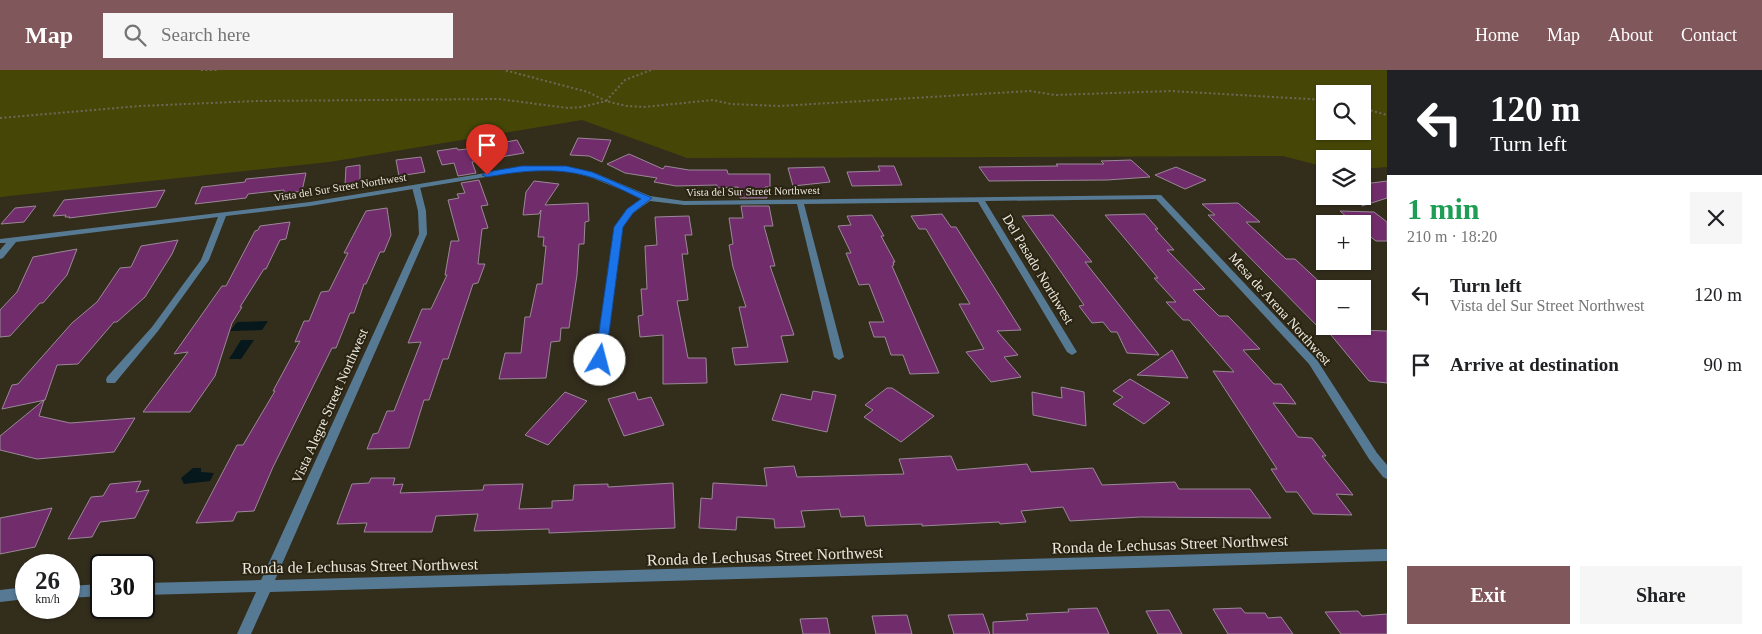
<!DOCTYPE html>
<html lang="en">
<head>
<meta charset="utf-8">
<style>
  :root { --surface:#fff; --page:#f6f6f6; --text:#202124; --muted:#757577; --accent:#80585b }
  body { margin:0; font-family:"Times New Roman",serif; background:var(--page); color:var(--text); height:100vh; display:flex; flex-direction:column; font-size:19px; white-space:nowrap }
  * { box-sizing:border-box; margin:0 }
  p { font-size:16px; color:var(--muted) }
  .icon { flex:none; width:28px; height:28px; fill:none; stroke:currentColor; stroke-width:2; stroke-linecap:round; stroke-linejoin:round }
  .map { position:relative; flex:1; overflow:hidden }
  .sheet { display:flex; flex-direction:column; background:var(--surface); width:375px }
  .sheet>* { flex:none }
  .hud { background:#202124; color:#fff; overflow:hidden }
  .fabs { position:absolute; left:1316px; top:15px; display:grid; gap:10px }
  .fabs a { display:grid; place-items:center; width:55px; height:55px; border-radius:0px; background:var(--surface); box-shadow:0 1px 4px #0004; font-size:25px }
  .speed { position:absolute; left:15px; top:484px; display:flex; gap:10px; font-size:25px; font-weight:700; text-align:center }
  .speed>* { display:grid; place-content:center; width:65px; height:65px; border-radius:50%; background:var(--surface); box-shadow:0 1px 4px #0004; line-height:1 }
  .speed small { font-size:12px; font-weight:400 }
  .speed .limit { border:2px solid #111; border-radius:8px; background:#fff; color:#111 }
  .pin { position:absolute; display:grid; place-items:center; width:42px; height:42px; color:#fff; margin:-51px -21px; border-radius:50% 50% 50% 0; rotate:-45deg; box-shadow:0 0 5px #0007 }
  .pin .icon { rotate:45deg }
  .me { position:absolute; width:55px; margin:-28px; rotate:8deg; stroke-linejoin:round; filter:drop-shadow(0 0 4px #0008) }
  .turn { display:flex; align-items:center; gap:18px; height:105px; padding:0 20px; font-size:22px }
  .turn .icon { width:65px; height:65px; stroke-width:2.5 }
  .turn b { display:block; font-size:35px; line-height:42px }
  .round { display:grid; place-items:center; flex:none; width:52px; height:52px; border-radius:0px; background:var(--page) }
  .summary { display:flex; align-items:center; justify-content:space-between; height:85px; padding:0 20px }
  h1 { font-size:30px; font-weight:600; line-height:38px; color:#1e9e55 }
  .primary-button { display:flex; gap:10px; margin-top:auto; padding:10px 20px }
  .primary-button a { flex:1; height:58px; border-radius:0px; background:var(--accent); color:#fff; font-size:20px; font-weight:600; line-height:58px; text-align:center }
  .primary-button a+a { background:var(--page); color:var(--text) }
  ul { padding:0; list-style:none }
  li { display:flex; align-items:center; gap:15px; height:70px; padding:0 20px }
  li div { flex:1 }
  li b { display:block; font-size:19px }
  li em { font-style:normal }
  header { display:flex; align-items:center; gap:30px; box-sizing:border-box; height:70px; padding:0 25px; background:var(--accent); color:#fff }
  header strong { font-size:24px }
  nav { display:flex; gap:28px; margin-inline-start:auto; font-size:18px }
  .search { width:350px; height:45px; background:var(--page); display:flex; align-items:center; gap:12px; box-sizing:border-box; padding:0 18px; border-radius:0px; color:var(--muted); font-size:19px }
  main { display:flex; flex:1; min-height:0 }
  .map>svg:first-child { display:block }
  .green { fill:#464707; fill-rule:evenodd }
  .water { fill:#06181b }
  .building { fill:#712d6b; stroke:#9a8897 }
  .lines { fill:none; stroke-linecap:round; stroke-linejoin:round }
  .path { stroke:#6e6859; stroke-width:2; stroke-dasharray:2 2.5; stroke-linecap:butt }
  .minor { fill:#577a94; fill-rule:evenodd }
  .tertiary { fill:#577a94; fill-rule:evenodd }
  .route { fill:#1a73e8; stroke:#114b97 }
  .labels { text-anchor:middle; dominant-baseline:central; stroke-width:4; stroke-linejoin:round; paint-order:stroke }
  .far-street-label { font-size:11px; fill:#ece8dd; stroke:#292312 }
  .street-label { font-size:14px; fill:#ece8dd; stroke:#292312 }
  .near-street-label { font-size:16px; fill:#ece8dd; stroke:#292312 }
</style>
</head>
<body>
<header>
<strong>Map</strong>
<div class="search"><svg class="icon" aria-label="search" viewBox="0 0 24 24"><circle cx="10" cy="10" r="6"/><path d="M15 15l6 6"/></svg>Search here</div>
<nav><a>Home</a><a>Map</a><a>About</a><a>Contact</a></nav>
</header>
<main>
<div class="map">
<svg width="1387" height="564" viewBox="0 0 1387 564">
  <rect width="100%" height="100%" fill="#332d1c"/>
  <!-- green -->
  <path class="green" d="M0 0H1387V97L1363 99 1362 89H1325V97L1283 86 687 88 582 50 329 92 0 127ZM1325 24H1362V61H1325Z"/>
  <!-- water -->
  <g class="water">
    <path d="M268 251 262 260 230 261 237 252Z"/>
    <path d="M241 270H254L241 289H229Z"/>
    <path d="M193 398H201V402L214 403 210 411 184 414 181 408Z"/>
  </g>
  <!-- building -->
  <g class="building">
    <path d="M578 68 611 70 602 92 589 86 570 85Z"/>
    <path d="M517 70 524 83 472 92 476 103 458 106 454 93 442 95 437 81 457 78 458 80 467 79Z"/>
    <path d="M629 84 663 99 665 96 689 100H727L728 104H770V117H765L767 128H740L738 117 717 118V115L676 116 654 112 657 108 625 103 607 94Z"/>
    <path d="M421 87 425 102 399 106 396 90Z"/>
    <path d="M1131 90 1150 107 1107 110 989 111 979 97 1058 96 1056 94H1104L1101 91Z"/>
    <path d="M360 95V112L345 115 346 97Z"/>
    <path d="M878 96H894L902 115 852 116 847 102 880 101Z"/>
    <path d="M824 97 830 112 793 116 788 98Z"/>
    <path d="M1176 97 1206 110 1185 119 1155 105Z"/>
    <path d="M306 103 302 121 284 124V120L248 124 246 128 195 134 202 117 245 112 246 109Z"/>
    <path d="M1362 109 1372 113 1387 111V128L1362 136Z"/>
    <path d="M479 110 488 135 481 136 488 158 482 159 478 194H485L478 213 473 214 448 289H443L429 330H424L409 378 367 379 373 364 378 363 387 341H394L421 272 408 273 422 239H431L447 205H445L451 171H459L448 130 459 128 457 124 465 123 461 113Z"/>
    <path d="M534 111 559 114 545 135 588 133 589 151 585 152 584 174H579L577 205 569 258H561L560 271 551 272 546 308 499 309 505 283H521L525 247H530L537 214H542L546 176H543L544 167H538L541 140 539 144 523 145 526 122Z"/>
    <path d="M165 120 156 137 69 148 70 147H65L66 145 53 146 64 130Z"/>
    <path d="M1238 133 1260 152H1246L1286 189H1295L1325 217V264L1208 145H1215L1202 134Z"/>
    <path d="M36 136 24 152 1 154 15 138Z"/>
    <path d="M741 136H769L773 156H764L775 196H770L794 265 781 266 788 292 735 295 732 278 748 277 739 237H746L733 197 729 175 733 174 729 148H743Z"/>
    <path d="M387 138 391 165 384 182H380L366 214H364L354 243H350L336 278H332L273 397 254 441 237 442 233 451 196 453 237 375H243L275 321H273L300 271 295 272 304 251H309L321 222 329 221 348 183H344L366 141Z"/>
    <path d="M1340 141 1374 142 1387 152V171H1376L1362 160V154H1355Z"/>
    <path d="M942 144 951 157H956L1021 260 997 261 1018 285 1004 287 1021 307 991 312 966 282 984 279 959 234H970L926 159H919L911 146Z"/>
    <path d="M1145 144 1158 159H1155L1174 180H1167L1205 219 1193 220 1219 246H1228L1260 279 1243 280 1274 314H1281L1296 334 1273 333 1298 367 1312 368 1326 386H1322L1353 425 1336 424 1352 445 1313 444 1297 422H1286L1271 399H1277L1213 301 1234 302 1189 250H1183L1166 232H1176L1154 208H1158L1105 145Z"/>
    <path d="M872 145 884 166H881L895 192H893L894 195 892 196 939 303 910 304 903 285H891L885 267H874L869 252H884L869 214 859 215 846 183H851L838 156 851 155 847 146Z"/>
    <path d="M1053 145 1092 192H1085L1159 285 1127 283 1117 262H1111L1103 252 1092 253 1079 236 1084 235 1022 146Z"/>
    <path d="M689 146 692 165H685L688 184H682L688 230 677 231 688 288H706L707 313 663 314V265L640 267 638 246 643 245 641 219H647L645 176 657 175 655 147Z"/>
    <path d="M290 152 286 169 280 170 266 199H264L240 237H242L232 253 215 306 190 342H143L188 282 174 284 222 216H226L255 161 258 160 260 156Z"/>
    <path d="M178 170 172 184 145 227 117 252H114L78 294 57 295 45 330 2 339 12 315 18 314 72 253 97 232 120 198 131 197 141 176Z"/>
    <path d="M77 179 67 205 43 233H40L10 266 0 267V240L17 222 33 187Z"/>
    <path d="M1326 259 1387 261V313L1369 311Z"/>
    <path d="M1172 280 1188 308 1137 305Z"/>
    <path d="M1130 309 1170 333 1144 354 1113 334 1123 327 1113 321Z"/>
    <path d="M1061 317 1084 322 1086 356 1033 345 1032 322 1062 328Z"/>
    <path d="M887 318H892L934 346 901 372 864 347 873 340 865 335Z"/>
    <path d="M813 321 836 325 827 362 772 350 781 324 811 330Z"/>
    <path d="M565 322 587 331 548 375 525 365Z"/>
    <path d="M635 322 638 330 651 327 664 355 624 366 608 329Z"/>
    <path d="M44 330 39 346 70 353 135 348 114 382 37 389 0 380V366Z"/>
    <path d="M951 386 957 400 1027 394 1031 402 1093 398 1102 415 1175 412 1179 419H1250L1271 448 1140 447 1070 451 1063 437 1021 441 1026 452 1000 454 999 452 922 456V454L866 456 864 446 841 447 839 439 801 441 805 457 775 458 774 449 737 447 736 460 699 458 701 428 712 429 713 413 767 416 764 398 794 396 797 407 904 404 899 389Z"/>
    <path d="M371 408H395L393 415 403 414 400 423 483 420 484 415 523 414 519 439 552 438V431L573 430 574 415 608 414V417L673 413 675 458 549 463V459L474 461 478 444 436 446 432 462H364L367 453 337 454 352 414 369 413Z"/>
    <path d="M141 411 136 422 149 420 135 448 100 452 92 467 68 469 91 427 103 426 110 414Z"/>
    <path d="M52 438 35 477 0 484V448Z"/>
    <path d="M1097 538 1109 564H993V552L1028 550 1026 544 1069 542 1068 539Z"/>
    <path d="M1241 538 1245 543H1265L1268 548 1281 547 1293 564H1228L1213 539Z"/>
    <path d="M1169 540 1182 564H1158L1146 541Z"/>
    <path d="M1358 541 1362 546 1387 544V564H1341L1325 542Z"/>
    <path d="M983 544 990 564H954L948 545Z"/>
    <path d="M907 545 912 564H876L872 546Z"/>
    <path d="M827 548 830 564H803L800 549Z"/>
  </g>
  <g class="lines">
    <!-- path -->
    <g class="path">
      <path d="M201 0H218"/>
      <path d="M651 0 625 10 606 31 626 36 644 37 713 30 731 34 780 36 1030 21 1055 25 1171 21 1325 30"/>
      <path d="M1362 38 1387 45"/>
      <path d="M0 48 140 36 257 31 499 29 568 38 582 37 606 31 588 22 504 0"/>
    </g>
    <!-- minor -->
    <path class="minor" d="M522 97H566L595 103 650 126 684 131 1161 125 1317 290 1377 383 1387 395V409L1383 407 1369 389 1309 294 1156 129 985 131 1077 282 1072 285 1067 282 978 132 804 134 844 287 839 290 834 287 797 134 684 135 650 131 633 143 623 157 605 290 604 292H596L595 290 615 157 627 139 642 128 590 107 566 101H522L310 136 226 146 209 190 158 261 115 313H107L106 310 107 307 152 257 201 190 218 147 16 172 3 188 0 189V180L6 173H0V169L310 132Z"/>
    <!-- tertiary -->
    <g class="tertiary">
      <path d="M413 115H416L420 117 426 141 427 164 275 510 1387 479V491L270 522 251 564H237L256 522 144 525V513L261 510 419 164 418 141 412 117Z"/>
      <path d="M101 514V526L69 528V516Z"/>
      <path d="M26 517V529L0 532V520Z"/>
    </g>
  </g>
  <!-- route -->
  <path class="route" d="M522 96H566L592 102 652 128 633 143 623 157 605 293H596L595 290 614 157 627 139 641 129C624 121 606 111 587 106 554 97 520 101 487 107L482 105 487 102Z"/>
  <g class="labels">
    <!-- far-street labels -->
    <g class="far-street-label">
      <text transform="translate(340 117) rotate(-9)">Vista del Sur Street Northwest</text>
      <text transform="translate(753 121) rotate(-1)">Vista del Sur Street Northwest</text>
    </g>
    <!-- street labels -->
    <g class="street-label">
      <text transform="translate(1038 199) rotate(59)">Del Pasado Northwest</text>
      <text transform="translate(1280 239) rotate(48)">Mesa de Arena Northwest</text>
      <text transform="translate(330 336) rotate(-66)">Vista Alegre Street Northwest</text>
    </g>
    <!-- near-street labels -->
    <g class="near-street-label">
      <text transform="translate(1170 474) rotate(-2)">Ronda de Lechusas Street Northwest</text>
      <text transform="translate(765 486) rotate(-2)">Ronda de Lechusas Street Northwest</text>
      <text transform="translate(360 496) rotate(-1)">Ronda de Lechusas Street Northwest</text>
    </g>
  </g>
</svg>
<div class="fabs">
<a><svg class="icon" aria-label="search" viewBox="0 0 24 24"><circle cx="10" cy="10" r="6"/><path d="M15 15l6 6"/></svg></a>
<a><svg class="icon" aria-label="layers" viewBox="0 0 24 24"><path d="M12 4l9 5-9 5-9-5zM3 14l9 5 9-5"/></svg></a>
<a>+</a>
<a>−</a>
</div>
<div class="speed"><div>26<small>km/h</small></div><div class="limit">30</div></div>
<div class="pin" style="left:487px;top:105px;background:#d93025"><svg class="icon" aria-label="arrive" viewBox="0 0 24 24"><path d="M6 21V4h12l-3 4 3 4H6"/></svg></div>
<svg class="me" style="left:600px;top:290px" viewBox="-20 -20 40 40"><circle r="19" fill="#fff"/><path d="M0-13L10 11 0 6-10 11z" fill="#1a73e8"/></svg>
</div>
<section class="sheet">
<div class="hud">
<div class="turn"><svg class="icon" aria-label="left" viewBox="0 0 24 24"><path d="M17 20v-9H6M10 6l-5 5 5 5"/></svg><div><b>120 m</b>Turn left</div></div>
</div>
<div class="summary"><div><h1>1 min</h1><p>210 m · 18:20</p></div><a class="round"><svg class="icon" aria-label="close" viewBox="0 0 24 24"><path d="M6 6l12 12M18 6L6 18"/></svg></a></div>
<ul>
<li><svg class="icon" aria-label="left" viewBox="0 0 24 24"><path d="M17 20v-9H6M10 6l-5 5 5 5"/></svg><div><b>Turn left</b><p>Vista del Sur Street Northwest</p></div><em>120 m</em></li>
<li><svg class="icon" aria-label="arrive" viewBox="0 0 24 24"><path d="M6 21V4h12l-3 4 3 4H6"/></svg><div><b>Arrive at destination</b></div><em>90 m</em></li>
</ul>
<div class="primary-button"><a>Exit</a><a>Share</a></div>
</section>
</main>
</body>
</html>
